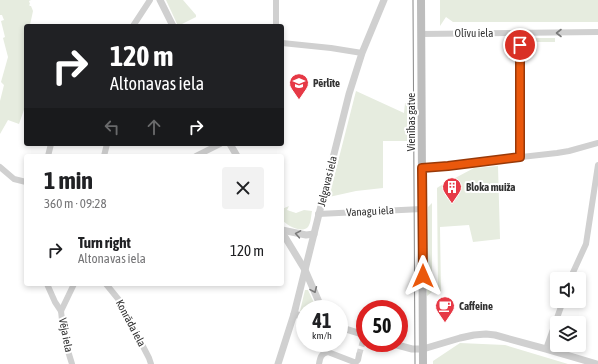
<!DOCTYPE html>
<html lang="en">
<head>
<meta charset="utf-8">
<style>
  :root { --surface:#fff; --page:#f2f2f2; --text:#202124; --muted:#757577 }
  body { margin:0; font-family:"Asap Condensed",sans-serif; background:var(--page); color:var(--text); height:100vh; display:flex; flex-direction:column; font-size:15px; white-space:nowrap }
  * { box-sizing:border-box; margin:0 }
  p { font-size:13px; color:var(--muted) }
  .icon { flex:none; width:22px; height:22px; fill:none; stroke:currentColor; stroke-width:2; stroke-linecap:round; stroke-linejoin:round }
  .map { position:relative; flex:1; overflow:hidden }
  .details { position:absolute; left:24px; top:154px; width:260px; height:132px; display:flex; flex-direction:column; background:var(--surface); border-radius:4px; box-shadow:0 2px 6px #0003 }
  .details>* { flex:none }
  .banner { position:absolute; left:24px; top:24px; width:260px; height:122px; border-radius:4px; box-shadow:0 2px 6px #0003; background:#202124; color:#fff; overflow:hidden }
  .controls { position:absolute; left:550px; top:272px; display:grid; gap:8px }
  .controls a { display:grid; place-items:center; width:36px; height:36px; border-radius:4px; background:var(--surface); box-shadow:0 2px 6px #0003; font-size:20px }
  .speed { position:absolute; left:296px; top:300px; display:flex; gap:8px; font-size:20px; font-weight:700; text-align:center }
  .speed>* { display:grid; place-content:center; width:52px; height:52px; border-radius:50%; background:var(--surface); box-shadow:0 2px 6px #0003; line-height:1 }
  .speed small { font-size:10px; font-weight:400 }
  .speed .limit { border:6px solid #d22; background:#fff; color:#111 }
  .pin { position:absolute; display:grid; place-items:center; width:34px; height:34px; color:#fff; margin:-17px; border:2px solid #fff; border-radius:50%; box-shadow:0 1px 4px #0007 }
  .me { position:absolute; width:44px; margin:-22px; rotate:0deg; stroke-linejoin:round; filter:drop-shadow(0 0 3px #0008) }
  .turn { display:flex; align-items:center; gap:14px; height:84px; padding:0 20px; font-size:18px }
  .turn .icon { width:52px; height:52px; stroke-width:2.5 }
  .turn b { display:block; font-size:28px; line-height:34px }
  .lanes { display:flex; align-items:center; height:38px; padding:0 20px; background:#0003; justify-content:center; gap:20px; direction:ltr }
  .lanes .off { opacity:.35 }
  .round { display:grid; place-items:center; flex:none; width:42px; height:42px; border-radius:4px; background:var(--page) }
  .summary { display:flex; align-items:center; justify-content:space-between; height:68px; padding:0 20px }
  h1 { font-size:24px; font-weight:700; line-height:30px }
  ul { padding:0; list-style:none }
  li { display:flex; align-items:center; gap:12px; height:56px; padding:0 20px }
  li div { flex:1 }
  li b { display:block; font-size:15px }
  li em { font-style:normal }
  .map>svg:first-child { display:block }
  .green { fill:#e6ecdf }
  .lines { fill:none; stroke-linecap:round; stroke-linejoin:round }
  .minor-tunnel { stroke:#d6d6d6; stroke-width:6; stroke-dasharray:6 3; stroke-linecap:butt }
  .minor { stroke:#d0d0d0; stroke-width:6 }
  .tertiary { stroke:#d0d0d0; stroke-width:7 }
  .secondary { stroke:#bdbdbd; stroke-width:8 }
  .tram { stroke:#888; stroke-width:1 }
  .oneway { stroke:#7a7a7a }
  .route-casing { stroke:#983908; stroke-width:10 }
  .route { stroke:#ea580c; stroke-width:7 }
  .labels { text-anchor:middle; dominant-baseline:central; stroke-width:4; stroke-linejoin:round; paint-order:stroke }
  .street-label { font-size:11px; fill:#333; stroke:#fff }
  .poi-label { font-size:11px; font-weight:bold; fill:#333; stroke:#fff; text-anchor:start }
</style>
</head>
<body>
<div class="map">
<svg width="598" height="364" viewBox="0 0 598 364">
  <rect width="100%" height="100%" fill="#fff"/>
  <!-- green -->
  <g class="green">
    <path d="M0 0H31L29 1 30 4 29 5 30 6H31L33 11 30 25 26 26V30L24 33 26 58V104L19 124 8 120 0 134V101L4 85 1 82 8 57 3 38 5 37 1 21 4 20 2 15H0Z"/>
    <path d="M166 0H183L196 15V17L178 26Z"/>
    <path d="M440 0H598V22H453L446 17 440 26Z"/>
    <path d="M527 38H555V42H530V50L526 51 524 50 525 40Z"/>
    <path d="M356 91 404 113 405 103H407V141H383V188L356 191 329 197Z"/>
    <path d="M498 166 500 239 473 242 469 225 440 227 441 292 438 289 437 188 440 186 474 168Z"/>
    <path d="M432 203V292L427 296 428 207Z"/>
    <path d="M289 206 287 210 296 213 304 210 312 211C311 216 311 223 308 227 301 234 287 225 282 220V209Z"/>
    <path d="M305 290H308L317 309H305V313L300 311Z"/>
    <path d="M460 343 505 345 568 364H433V361Z"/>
  </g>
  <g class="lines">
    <!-- minor-tunnel -->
    <path class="minor-tunnel" d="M359 355 363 341"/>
    <!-- minor -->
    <g class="minor">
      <path d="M276 0V26"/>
      <path d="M133 26 150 0"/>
      <path d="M421 34 598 32"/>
      <path d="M282 43 331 48 362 53"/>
      <path d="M48 156 51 144"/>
      <path d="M104 156 107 144"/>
      <path d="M196 156 220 144"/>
      <path d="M520 157V33"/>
      <path d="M0 167 14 179 26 182"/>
      <path d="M422 168 448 167 486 161 557 153 569 151 598 143"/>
      <path d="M318 214 422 209"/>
      <path d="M570 279 586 244 598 165"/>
      <path d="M47 284 55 302 61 311"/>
      <path d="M106 284 119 300 149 358 151 364"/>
      <path d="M363 341 365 335"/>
      <path d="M546 349 563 301"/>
      <path d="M72 364 68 351 62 320 61 311 74 284"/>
      <path d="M319 364C320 358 321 353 328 352L354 362H356L358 360 359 355"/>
    </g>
    <!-- tertiary -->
    <g class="tertiary">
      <path d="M160 0 173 26"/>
      <path d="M230 144 237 156"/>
      <path d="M282 230 306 235 314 234"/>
      <path d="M282 232 305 270 322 309"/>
      <path d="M294 314 305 317"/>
      <path d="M339 327 365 335"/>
      <path d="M390 343 412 349H423L460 338 474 335 486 334 495 335 546 349 597 364"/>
      <path d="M278 364 294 314 349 94 362 53 384 0"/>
    </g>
    <!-- secondary -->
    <path class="secondary" d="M421 0 423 364"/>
    <!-- tram -->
    <path class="tram" d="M413 0 415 364"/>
  </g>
  <!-- one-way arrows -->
  <defs><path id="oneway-chevron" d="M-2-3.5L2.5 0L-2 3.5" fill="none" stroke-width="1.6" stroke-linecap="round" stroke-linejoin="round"/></defs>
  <g class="oneway">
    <use href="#oneway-chevron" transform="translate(559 33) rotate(180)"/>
    <use href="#oneway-chevron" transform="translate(298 234) rotate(-170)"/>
    <use href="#oneway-chevron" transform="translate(314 290) rotate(66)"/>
  </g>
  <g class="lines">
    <!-- route casing -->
    <g class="route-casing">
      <path id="route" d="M423 276 422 168 448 166 520 157V45"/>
    </g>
    <!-- route -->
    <use href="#route" class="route"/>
  </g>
  <!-- icons -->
  <defs>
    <g id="school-pin" transform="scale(1)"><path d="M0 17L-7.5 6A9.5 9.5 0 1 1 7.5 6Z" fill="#e63946" stroke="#fff"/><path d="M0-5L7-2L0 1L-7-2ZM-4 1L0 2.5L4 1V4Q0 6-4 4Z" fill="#fff"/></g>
    <g id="building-pin" transform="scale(1)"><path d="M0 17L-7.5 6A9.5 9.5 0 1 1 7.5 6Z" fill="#e63946" stroke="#fff"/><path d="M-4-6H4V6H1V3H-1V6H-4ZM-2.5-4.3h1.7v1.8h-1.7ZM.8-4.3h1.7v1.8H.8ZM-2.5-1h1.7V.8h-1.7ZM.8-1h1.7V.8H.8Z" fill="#fff"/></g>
    <g id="cafe-pin" transform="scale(1)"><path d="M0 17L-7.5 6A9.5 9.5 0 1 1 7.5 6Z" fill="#e63946" stroke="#fff"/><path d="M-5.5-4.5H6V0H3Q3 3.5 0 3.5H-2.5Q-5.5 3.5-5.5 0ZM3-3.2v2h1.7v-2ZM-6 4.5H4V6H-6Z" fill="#fff"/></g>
  </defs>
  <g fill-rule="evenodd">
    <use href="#school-pin" x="299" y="83"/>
    <use href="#building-pin" x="452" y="187"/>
    <use href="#cafe-pin" x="445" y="306"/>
  </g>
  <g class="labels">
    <!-- street labels -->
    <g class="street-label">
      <text x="474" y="33">Olīvu iela</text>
      <text transform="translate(411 122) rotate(-90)">Vienības gatve</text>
      <text transform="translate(327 181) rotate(-76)">Jelgavas iela</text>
      <text transform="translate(370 211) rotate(-3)">Vanagu iela</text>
      <text transform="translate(131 323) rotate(62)">Konrāda iela</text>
      <text transform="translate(66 335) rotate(79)">Vēja iela</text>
    </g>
    <!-- poi labels -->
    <g class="poi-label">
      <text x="313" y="83">Pērlīte</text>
      <text x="466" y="187">Bloka muiža</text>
      <text x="459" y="306">Caffeine</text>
    </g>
  </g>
</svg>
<div class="controls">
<a><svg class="icon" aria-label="sound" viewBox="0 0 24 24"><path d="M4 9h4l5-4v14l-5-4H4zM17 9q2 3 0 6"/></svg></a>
<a><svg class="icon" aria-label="layers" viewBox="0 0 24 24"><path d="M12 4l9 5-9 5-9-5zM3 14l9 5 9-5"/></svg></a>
</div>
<div class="speed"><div>41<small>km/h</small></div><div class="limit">50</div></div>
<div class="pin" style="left:520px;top:45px;background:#d93025"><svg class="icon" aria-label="arrive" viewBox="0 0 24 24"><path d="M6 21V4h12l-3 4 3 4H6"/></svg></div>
<svg class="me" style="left:423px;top:276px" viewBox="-20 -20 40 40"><path d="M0-17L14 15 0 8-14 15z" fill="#ea580c" stroke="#fff" stroke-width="4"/></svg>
<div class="banner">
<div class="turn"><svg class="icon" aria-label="right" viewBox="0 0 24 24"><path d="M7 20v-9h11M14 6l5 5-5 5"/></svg><div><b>120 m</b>Altonavas iela</div></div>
<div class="lanes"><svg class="icon off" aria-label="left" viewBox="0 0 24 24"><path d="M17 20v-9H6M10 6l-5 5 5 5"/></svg><svg class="icon off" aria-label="ahead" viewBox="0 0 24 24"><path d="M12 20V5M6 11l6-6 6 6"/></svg><svg class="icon" aria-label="right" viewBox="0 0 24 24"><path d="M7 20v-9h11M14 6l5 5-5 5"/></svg></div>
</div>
<section class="details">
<div class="summary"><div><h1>1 min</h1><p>360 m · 09:28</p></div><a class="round"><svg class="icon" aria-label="close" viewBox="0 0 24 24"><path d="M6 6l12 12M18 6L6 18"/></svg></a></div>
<ul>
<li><svg class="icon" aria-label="right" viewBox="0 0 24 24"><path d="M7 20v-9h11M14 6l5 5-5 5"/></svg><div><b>Turn right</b><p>Altonavas iela</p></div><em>120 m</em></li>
</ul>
</section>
</div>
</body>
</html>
